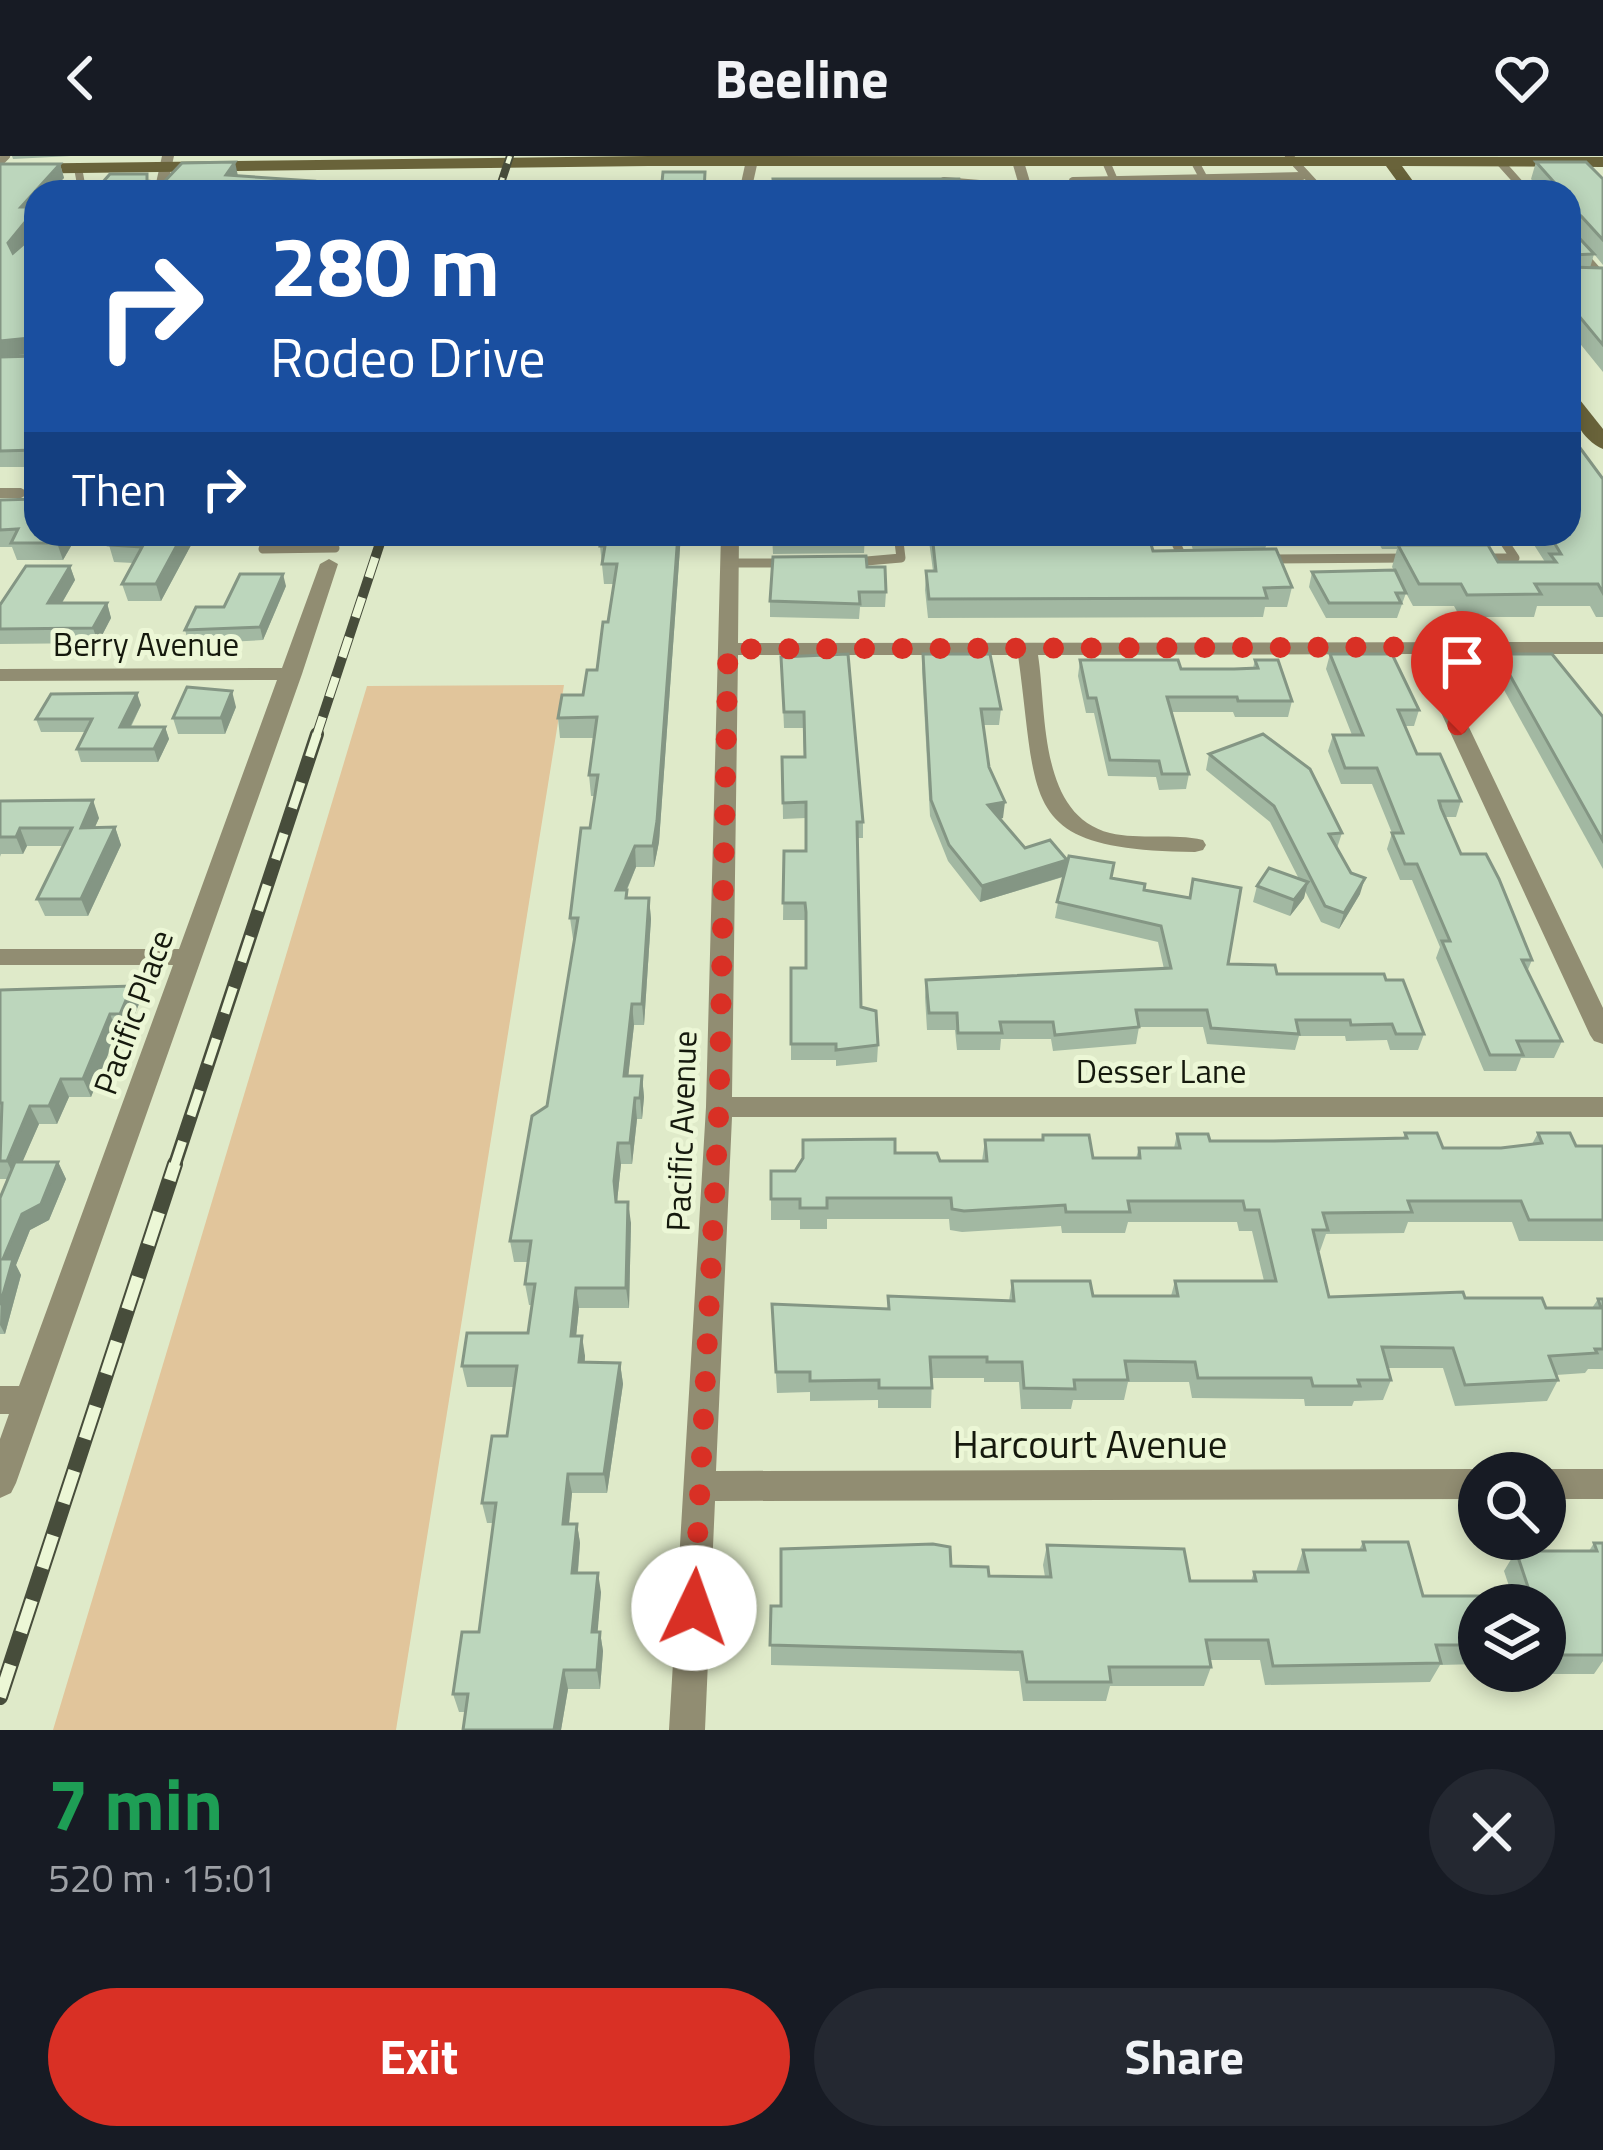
<!DOCTYPE html>
<html lang="en">
<head>
<meta charset="utf-8">
<style>
  :root { --surface:#171b24; --page:#242831; --text:#f1f3f6; --muted:#9ea1a6; --accent:#d93025 }
  body { margin:0; font-family:"Titillium Web",sans-serif; background:var(--page); color:var(--text); height:100vh; display:flex; flex-direction:column; font-size:45px; white-space:nowrap }
  * { box-sizing:border-box; margin:0 }
  p { font-size:39px; color:var(--muted) }
  .icon { flex:none; width:66px; height:66px; fill:none; stroke:currentColor; stroke-width:2; stroke-linecap:round; stroke-linejoin:round }
  .map { position:relative; height:1574px; overflow:hidden }
  .panel { display:flex; flex-direction:column; background:var(--surface); flex:1 }
  .panel>* { flex:none }
  .guide { position:absolute; left:24px; top:24px; width:1557px; height:366px; border-radius:36px; box-shadow:0 6px 18px #0003; background:#1a4fa0; color:#fff; overflow:hidden }
  .buttons { position:absolute; left:1458px; top:1296px; display:grid; gap:24px }
  .buttons a { display:grid; place-items:center; width:108px; height:108px; border-radius:50%; background:var(--surface); box-shadow:0 6px 18px #0003; font-size:60px }
  .pin { position:absolute; display:grid; place-items:center; width:102px; height:102px; color:#fff; margin:-123px -51px; border-radius:50% 50% 50% 0; rotate:-45deg; box-shadow:0 0 12px #0007 }
  .pin .icon { rotate:45deg }
  .me { position:absolute; width:132px; margin:-66px; rotate:3deg; stroke-linejoin:round; filter:drop-shadow(0 0 9px #0008) }
  .turn { display:flex; align-items:center; gap:42px; height:252px; padding:0 48px; font-size:54px }
  .turn .icon { width:156px; height:156px; stroke-width:2.5 }
  .turn b { display:block; font-size:84px; line-height:102px }
  .then { display:flex; align-items:center; height:114px; padding:0 48px; background:#0003; gap:24px; font-size:45px }
  .round { display:grid; place-items:center; flex:none; width:126px; height:126px; border-radius:63px; background:var(--page) }
  .headline { display:flex; align-items:center; justify-content:space-between; height:204px; padding:0 48px }
  h1 { font-size:72px; font-weight:700; line-height:90px; color:#1e9e55 }
  .cta { display:flex; gap:24px; margin-top:auto; padding:24px 48px }
  .cta a { flex:1; height:138px; border-radius:72px; background:var(--accent); color:#fff; font-size:48px; font-weight:700; line-height:138px; text-align:center }
  .cta a+a { background:var(--page); color:var(--text) }
  header { display:flex; justify-content:space-between; align-items:center; height:156px; padding:0 48px; background:var(--surface); font-size:54px; font-weight:700 }
  .map>svg:first-child { display:block }
  .green { fill:#e1c59b }
  .lines { fill:none; stroke-linecap:round; stroke-linejoin:round }
  .lane-far1 { stroke:#918d72; stroke-width:8 }
  .lane { stroke:#918d72; stroke-width:9 }
  .street { fill:#918d72; fill-rule:evenodd }
  .secondary { fill:#69633a; fill-rule:evenodd }
  .rail-far3-casing { stroke:#474d3b; stroke-width:8 }
  .rail-far2-casing { stroke:#474d3b; stroke-width:10 }
  .rail-far1-casing { stroke:#474d3b; stroke-width:14 }
  .rail-casing { stroke:#474d3b; stroke-width:16 }
  .rail-far3 { stroke:#ecf7d6; stroke-width:4.5; stroke-dasharray:15; stroke-linecap:butt }
  .rail-far2 { stroke:#ecf7d6; stroke-width:8; stroke-dasharray:21; stroke-linecap:butt }
  .rail-far1 { stroke:#ecf7d6; stroke-width:9; stroke-dasharray:27; stroke-linecap:butt }
  .rail { stroke:#ecf7d6; stroke-width:12; stroke-dasharray:34; stroke-linecap:butt }
  .wall { fill:#a2b8a2 }
  .shaded-wall { fill:#849684 }
  .building { fill:#bcd6bc; stroke:#849684; stroke-width:3 }
  .route { stroke:#d93025; stroke-width:21; stroke-dasharray:0 37.8 }
  .labels { text-anchor:middle; dominant-baseline:central; stroke-width:10; stroke-linejoin:round; paint-order:stroke }
  .street-label { font-size:33px; fill:#15190d; stroke:#ecf7d6 }
  .near-street-label { font-size:39px; fill:#15190d; stroke:#ecf7d6 }
</style>
</head>
<body>
<header><svg class="icon" aria-label="back" viewBox="0 0 24 24"><path d="M15 5l-7 7 7 7"/></svg>Beeline<svg class="icon" aria-label="heart" viewBox="0 0 24 24"><path d="M12 20l-8-8c-3-5 5-10 8-4 3-6 11-1 8 4z"/></svg></header>
<div class="map">
<svg width="1603" height="1574" viewBox="0 0 1603 1574">
  <rect width="100%" height="100%" fill="#dfeac9"/>
  <!-- green -->
  <path class="green" d="M564 529 396 1574H53L367 530Z"/>
  <g class="lines">
    <!-- lane-far1 -->
    <g class="lane-far1">
      <path d="M1289 0 1322 36"/>
      <path d="M0 6 6 0"/>
      <path d="M1501 7 1527 36"/>
      <path d="M1107 8 1119 36"/>
      <path d="M1196 8 1211 36"/>
      <path d="M944 25 1026 32"/>
      <path d="M745 31 786 30"/>
      <path d="M75 36 81 28 78 12"/>
      <path d="M1077 36 1073 25 1302 20"/>
      <path d="M1569 83 1603 121"/>
    </g>
    <!-- lane -->
    <g class="lane">
      <path d="M269 378 263 393 335 392"/>
      <path d="M1172 378 1183 403"/>
      <path d="M1479 402H1515L1499 378"/>
      <path d="M1263 403 1411 402"/>
      <path d="M855 406 901 402 898 378"/>
      <path d="M730 407H786"/>
    </g>
    <!-- street -->
    <g class="street">
      <path d="M162 0H174L166 36H154Z"/>
      <path d="M747 0H759L751 36H739Z"/>
      <path d="M1019 5 1025 9 1033 36H1021L1013 9Z"/>
      <path d="M0 332H21L30 337 21 342H0Z"/>
      <path d="M721 378H739L738 487 1603 486V498H1434L1603 852V888L1594 885 1590 879 1414 498 1038 499C1047 556 1038 659 1110 677 1140 684 1173 677 1203 684L1206 689 1203 694 1195 696C1018 694 1039 649 1018 499H738L732 941H1603V961H732L716 1315 1479 1313 1489 1317H1479V1343L715 1345 705 1574H669L706 951Z"/>
      <path d="M329 403 338 408 302 518 16 1327 11 1337 0 1342V1283L9 1258H0V1230H19L173 809H0V793H179L277 524 0 525V513L282 512 320 408Z"/>
      <path d="M1545 1313H1603V1343H1545V1317H1535Z"/>
    </g>
    <!-- secondary -->
    <g class="secondary">
      <path d="M648 0 1603 1V11L1402 10 1421 36H1405L1386 10H648L0 18V8Z"/>
      <path d="M1569 237 1576 239 1603 273V293C1582 284 1569 259 1569 237Z"/>
    </g>
    <!-- rail-far3 casing -->
    <g class="rail-far3-casing">
      <path id="rail-far3" d="M498 36 510 0"/>
    </g>
    <!-- rail-far2 casing -->
    <g class="rail-far2-casing">
      <path id="rail-far2" d="M316 581 383 378"/>
    </g>
    <!-- rail-far1 casing -->
    <g class="rail-far1-casing">
      <path id="rail-far1" d="M174 1011 317 578"/>
    </g>
    <!-- rail casing -->
    <g class="rail-casing">
      <path id="rail" d="M0 1541 175 1008"/>
    </g>
    <!-- rail-far3 -->
    <use href="#rail-far3" class="rail-far3"/>
    <!-- rail-far2 -->
    <use href="#rail-far2" class="rail-far2"/>
    <!-- rail-far1 -->
    <use href="#rail-far1" class="rail-far1"/>
    <!-- rail -->
    <use href="#rail" class="rail"/>
  </g>
  <!-- wall -->
  <g class="wall">
    <path d="M12 0H71L13 3Z"/>
    <path d="M1536 6 1603 23V109L1594 98 1590 112H1603V216L1569 174V36L1542 35 1531 23Z"/>
    <path d="M0 8H60L64 22 36 36V311H0Z"/>
    <path d="M1603 323V461H1596L1590 450H1537L1534 461H1460L1454 450H1413L1406 437 1397 462H1326L1309 431 1312 416 1394 414 1392 411 1397 393H1382L1378 386 1267 387 1265 393 1292 431 1287 451H1265L1263 461 928 462 925 434 926 415H933L928 378H1148L1153 395 1193 394 1188 378H1476L1472 389 1498 406H1545L1527 378H1569Z"/>
    <path d="M0 344 78 378 63 404H17L12 391H0Z"/>
    <path d="M115 378H197L161 445H128L122 428 133 407 114 406 109 389Z"/>
    <path d="M681 378 659 686 654 711H636L627 734V742H649L651 763 644 869H634L628 920H642L644 941 642 963H637L632 1008H621L617 1046 631 1067 629 1152H579L576 1180 585 1200V1206L620 1207 623 1228 607 1337H572L569 1368H577L580 1387 578 1417 601 1436 597 1476H600L603 1495 600 1533H568L561 1574H463L465 1556H459L453 1538 479 1476 494 1367H487L482 1347 507 1280 514 1231H467L462 1210 528 1177 532 1149H529L525 1128 528 1106H514L510 1085 547 950 575 783H573L570 762 590 672 595 640H591L589 619 594 582H560L558 562 583 539 597 514 608 466 614 428H604L600 390Z"/>
    <path d="M772 378H865L864 397 773 398Z"/>
    <path d="M70 410 75 424 62 447H107L111 462 98 487 0 488V449Z"/>
    <path d="M867 411 886 436 885 451H860L859 463 770 461V445Z"/>
    <path d="M286 430 263 484 189 488 185 474 224 451Z"/>
    <path d="M923 498 1001 553 999 569H983L989 611 1003 662 1000 663 1025 692 1067 705 1144 734 1228 808 1277 818 1386 824 1424 878 1418 894H1390L1387 884 1346 885 1345 880H1299L1295 894 1207 888 1203 871H1139L1136 888 1053 895 1051 883H1001L1000 894H957L955 874H927L925 841 926 824 1164 813 1158 786 1055 762 1063 721 980 746 948 705 930 660 922 513Z"/>
    <path d="M1330 498 1419 554 1414 570H1405L1417 598 1461 645 1456 661H1445L1461 698 1532 804 1527 816 1562 885 1554 902H1521L1516 915H1484L1436 802 1440 791 1412 724H1400L1387 693 1392 677 1372 628H1341L1328 595 1333 579H1352L1326 513Z"/>
    <path d="M1498 498 1603 561V713L1493 514Z"/>
    <path d="M781 501 863 666V682H857L861 851 878 889 877 906 836 910V904H791V812H806V772L805 764H783L784 695H806V662L783 663 782 601H804L803 572H784Z"/>
    <path d="M1080 504 1181 513 1253 512 1255 504 1292 545 1288 561H1235L1233 556H1172L1189 618 1186 633 1159 634 1156 621 1108 620 1094 557H1086L1078 520Z"/>
    <path d="M141 549 131 571H165L169 583 158 606H81L77 593 86 576H41L36 563Z"/>
    <path d="M236 551 225 578H178L173 562Z"/>
    <path d="M1209 598 1342 677 1337 692 1360 738 1339 773 1321 766 1305 735 1304 742 1290 760 1253 746 1257 730 1299 723 1270 666 1206 614Z"/>
    <path d="M0 645 99 662 95 671H115L121 689 88 760H45L37 743 63 690H27L23 698H1L0 701Z"/>
    <path d="M132 830 139 848 127 876H117L91 941H69L57 968H39L22 1006H58L66 1023 49 1064 30 1074 16 1109 21 1119 5 1178H0V1042L8 1023H0V834Z"/>
    <path d="M1405 977 1443 992H1501L1532 988 1538 977 1576 990H1603V1085H1519L1512 1066H1408L1404 1077 1326 1078 1320 1095H1318L1329 1141 1465 1142 1546 1152H1592L1598 1143H1603V1213H1588L1585 1217 1556 1219 1558 1224 1547 1245 1455 1250 1443 1212H1388L1391 1224 1383 1244 1354 1245 1352 1250H1305L1304 1243 1192 1242 1189 1226H1128L1124 1244H1073L1071 1253H1021L1019 1226H984V1222H932L931 1252H878V1244L810 1245V1236L777 1237 772 1148 888 1153V1140L1009 1145 1012 1125 1093 1140H1171L1175 1125H1264L1252 1075H1239L1237 1066H1128L1125 1077H1062L1061 1070 962 1076 950 1074 949 1063H827V1073H800V1064H771V1015H795L895 997 940 1005H982L985 984H1042L1043 979 1093 1002H1136L1139 992H1174L1177 978 1210 985 1403 982Z"/>
    <path d="M1363 1386 1423 1440 1512 1439 1504 1415 1516 1395H1589L1594 1387H1603V1505L1594 1518H1540L1539 1515H1545V1449H1479V1508L1440 1509 1430 1526 1265 1529 1260 1504H1210L1211 1511 1204 1530H1110L1106 1545H1023L1019 1515 771 1509V1450H781L951 1410 989 1420 1045 1421 1043 1409 1047 1389 1190 1425H1251L1254 1416H1296L1303 1394H1359Z"/>
  </g>
  <!-- shaded-wall -->
  <g class="shaded-wall">
    <path d="M235 6 238 20 226 19Z"/>
    <path d="M60 8 64 22 51 36H36V53L21 51Z"/>
    <path d="M26 65 31 80 12 101 8 87Z"/>
    <path d="M31 182 36 197 0 201V185Z"/>
    <path d="M62 378H78L63 404 57 387Z"/>
    <path d="M183 378H197L161 445 156 428Z"/>
    <path d="M678 378H681L659 686 654 711 653 690Z"/>
    <path d="M70 410 75 424 53 462 48 447Z"/>
    <path d="M283 418 286 430 263 484 260 471Z"/>
    <path d="M107 447 111 462 98 487 93 472Z"/>
    <path d="M232 535 236 551 225 578 221 562Z"/>
    <path d="M137 537 141 549 124 583 120 571Z"/>
    <path d="M165 571 169 583 158 606 154 593Z"/>
    <path d="M93 644 99 662 87 689 81 672Z"/>
    <path d="M1005 646 1003 662 986 665 988 649Z"/>
    <path d="M115 671 121 689 88 760 81 743Z"/>
    <path d="M20 672 27 690 23 698 16 681Z"/>
    <path d="M635 690 636 711 618 754 616 734Z"/>
    <path d="M1067 704 1065 720 980 746 982 730Z"/>
    <path d="M1365 722 1360 738 1339 773 1344 757Z"/>
    <path d="M1308 726 1304 742 1290 760 1294 744Z"/>
    <path d="M649 742 651 763 644 869 642 848Z"/>
    <path d="M132 830 139 848 127 876 120 858Z"/>
    <path d="M632 848 634 869 626 941 624 920Z"/>
    <path d="M110 858 117 876 91 941 83 923Z"/>
    <path d="M642 920 644 941 642 963 640 942Z"/>
    <path d="M61 923 69 941 57 968 49 950Z"/>
    <path d="M635 942 637 963 632 1008 630 987Z"/>
    <path d="M30 950 39 968 15 1023 7 1005Z"/>
    <path d="M618 987 621 1008 617 1046 618 1067 614 1025Z"/>
    <path d="M58 1006 66 1023 49 1064 30 1074 16 1109 21 1119 5 1178 0 1169 3 1103 22 1058Z"/>
    <path d="M628 1046 631 1067 629 1152 626 1132Z"/>
    <path d="M576 1132 579 1152 574 1200 571 1180Z"/>
    <path d="M582 1180 585 1200 583 1226 579 1206Z"/>
    <path d="M620 1207 623 1228 607 1337 604 1318Z"/>
    <path d="M568 1318 572 1337 567 1387 563 1368Z"/>
    <path d="M577 1368 580 1387 576 1437 572 1417Z"/>
    <path d="M598 1417 601 1436 596 1495 592 1476Z"/>
    <path d="M600 1476 603 1495 600 1533 597 1514Z"/>
    <path d="M564 1514 568 1533 561 1574H554Z"/>
  </g>
  <!-- building -->
  <g class="building">
    <path d="M235 6 226 19 314 25 308 36H94L110 18H147V25L163 27 182 7Z"/>
    <path d="M1536 6H1586L1603 23V84L1581 60 1570 58 1569 62V36L1498 35H1562Z"/>
    <path d="M0 8H60L21 51H36V65H26L8 87 13 97 36 77V294L0 295V201L34 200 31 182 0 185Z"/>
    <path d="M663 16H705L704 36H661Z"/>
    <path d="M773 23H959L962 36H774Z"/>
    <path d="M1569 71 1594 98 1572 99 1569 109Z"/>
    <path d="M1569 111 1603 112V189L1569 148Z"/>
    <path d="M1569 277 1603 323V437L1598 428H1535L1541 438 1467 439 1461 428H1419L1398 389H1488L1498 406H1556L1550 398H1561L1549 378H1569Z"/>
    <path d="M36 343V378H62L57 387H11L18 373 0 374V344Z"/>
    <path d="M115 378H183L156 428H122L142 391 109 389Z"/>
    <path d="M602 378H678L657 665 653 690H635L616 734H627L626 742H649L642 848H632L624 920H642L640 942H635L630 987H618L614 1025 616 1046H628L626 1132H576L571 1180H582L579 1206 620 1207 604 1318H568L563 1368H577L572 1417H598L592 1476H600L597 1514H564L554 1574H463L468 1538H453L462 1476H479L496 1347H482L492 1280H507L517 1210H462L467 1177H528L535 1128H525L531 1085H510L532 960 547 950 578 762H570L581 672H590L598 619H589L597 561 558 562 562 539H583L587 514H597L603 466H608L617 408H602L605 390H600Z"/>
    <path d="M772 378H865L772 379Z"/>
    <path d="M932 378H1148L1153 395 1276 393 1292 431 1264 432 1267 442 929 443 926 415H936Z"/>
    <path d="M866 400 867 411H885L886 436H859L860 448 770 445 773 401Z"/>
    <path d="M26 410H70L48 447H107L93 472 0 473V449Z"/>
    <path d="M1395 414 1406 437H1396L1401 447H1329L1312 416Z"/>
    <path d="M240 418H283L260 471 185 474 196 451H224Z"/>
    <path d="M848 498 863 666H857L861 851 876 855 878 889 836 894V888H791V812H806V756L805 747H783L784 695H806V646L783 647 782 601H805L804 556H784L781 501Z"/>
    <path d="M923 498H990L1001 553H981L989 611 1005 646 988 649 1025 692 1050 684 1067 704 982 730 949 689 931 644Z"/>
    <path d="M1330 498H1392L1419 554H1398L1417 598H1440L1461 645H1439L1441 652 1461 698H1486L1499 723 1532 804H1522L1562 885H1517L1523 899H1490L1442 785H1450L1417 708H1405L1392 677H1403L1377 612H1345L1333 579H1363Z"/>
    <path d="M1498 498H1552L1603 561V685Z"/>
    <path d="M1080 504H1178L1181 513H1234L1258 512 1255 504H1278L1292 545H1238L1237 541H1167L1189 618H1162L1159 605 1110 604 1096 542H1088Z"/>
    <path d="M187 531 232 535 221 562H173Z"/>
    <path d="M137 537 120 571H165L154 593H77L92 563H36L51 538Z"/>
    <path d="M1263 578 1310 613 1342 677 1329 678 1351 717 1365 722 1344 757 1325 750 1274 650 1209 598Z"/>
    <path d="M93 644 81 672 115 671 81 743H37L72 672H20L16 681H0V645Z"/>
    <path d="M1069 700 1114 707 1111 722 1145 728 1144 734 1190 742 1193 723 1241 732 1228 808 1275 809 1277 818H1384L1386 824H1403L1424 878H1396L1392 868 1351 869 1350 864H1296L1299 878 1211 872 1207 854H1136L1139 871 1055 879 1053 866H1000L1002 877H958L957 857H929L926 824 1171 812 1161 770 1057 746Z"/>
    <path d="M1269 712 1308 726 1294 744 1257 730Z"/>
    <path d="M132 830 120 858H110L83 923H61L49 950H30L7 1005H0L2 947H0V834Z"/>
    <path d="M1405 977H1437L1443 992H1501L1542 987 1538 977H1570L1576 990H1603V1064H1529L1521 1045H1408L1412 1056 1323 1057 1328 1074H1313L1329 1141 1463 1136 1465 1142H1542L1546 1152H1601L1598 1143H1603V1193H1595L1597 1197 1549 1200 1558 1224 1465 1229 1453 1192 1382 1191 1391 1224H1358L1360 1230H1313L1311 1222H1198L1195 1206 1125 1205 1128 1224H1074L1075 1233 1024 1232 1022 1206H987V1201H930L932 1232H879V1224L810 1225V1216H776L772 1148 889 1153 888 1140 1014 1145 1012 1125H1090L1093 1140H1178L1175 1125H1276L1259 1054H1245L1243 1045H1128L1130 1056H1066L1065 1049 964 1055 952 1053 951 1042H827V1052H800V1043H771V1015H795L803 1002V984L895 983V997H937L940 1005H987L985 984H1043V979H1089L1093 1002H1140L1139 992H1180L1177 978H1208L1210 985H1274L1407 982Z"/>
    <path d="M15 1006H58L41 1048 22 1058 3 1103H13L0 1149V1042Z"/>
    <path d="M1363 1386H1408L1423 1440H1497L1530 1437 1516 1395H1597L1594 1387H1603V1499H1553L1550 1488H1545V1449H1479V1489H1436L1441 1507 1273 1510 1268 1484H1206L1211 1511H1109L1111 1526H1027L1022 1496 770 1489 771 1450H781V1393L933 1388 950 1391 951 1410 988 1411 989 1420 1051 1421 1047 1389 1184 1393 1190 1425H1256L1254 1416H1308L1303 1394H1365Z"/>
  </g>
  <g class="lines">
    <!-- route -->
    <path class="route" d="M694 1452 719 951 728 493 1421 491 1462 578"/>
  </g>
  <g class="labels">
    <!-- street labels -->
    <g class="street-label">
      <text x="146" y="488">Berry Avenue</text>
      <text transform="translate(133 856) rotate(-70)">Pacific Place</text>
      <text x="1161" y="915">Desser Lane</text>
      <text transform="translate(681 975) rotate(-88)">Pacific Avenue</text>
    </g>
    <!-- near-street labels -->
    <g class="near-street-label">
      <text x="1090" y="1287">Harcourt Avenue</text>
    </g>
  </g>
</svg>
<div class="buttons">
<a><svg class="icon" aria-label="search" viewBox="0 0 24 24"><circle cx="10" cy="10" r="6"/><path d="M15 15l6 6"/></svg></a>
<a><svg class="icon" aria-label="layers" viewBox="0 0 24 24"><path d="M12 4l9 5-9 5-9-5zM3 14l9 5 9-5"/></svg></a>
</div>
<div class="pin" style="left:1462px;top:578px;background:#d93025"><svg class="icon" aria-label="arrive" viewBox="0 0 24 24"><path d="M6 21V4h12l-3 4 3 4H6"/></svg></div>
<svg class="me" style="left:694px;top:1452px" viewBox="-20 -20 40 40"><circle r="19" fill="#fff"/><path d="M0-13L10 11 0 6-10 11z" fill="#d93025"/></svg>
<div class="guide">
<div class="turn"><svg class="icon" aria-label="right" viewBox="0 0 24 24"><path d="M7 20v-9h11M14 6l5 5-5 5"/></svg><div><b>280 m</b>Rodeo Drive</div></div>
<div class="then">Then<svg class="icon" aria-label="right" viewBox="0 0 24 24"><path d="M7 20v-9h11M14 6l5 5-5 5"/></svg></div>
</div>
</div>
<section class="panel">
<div class="headline"><div><h1>7 min</h1><p>520 m · 15:01</p></div><a class="round"><svg class="icon" aria-label="close" viewBox="0 0 24 24"><path d="M6 6l12 12M18 6L6 18"/></svg></a></div>
<div class="cta"><a>Exit</a><a>Share</a></div>
</section>
</body>
</html>
